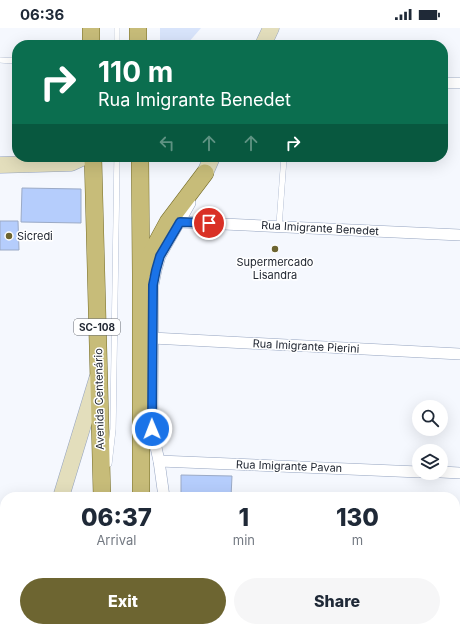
<!DOCTYPE html>
<html lang="en">
<head>
<meta charset="utf-8">
<style>
  :root { --surface:#fff; --page:#f6f6f7; --text:#1f2937; --muted:#747a83; --accent:#6d6531 }
  body { margin:0; font-family:Inter,sans-serif; background:var(--page); color:var(--text); height:100vh; display:flex; flex-direction:column; font-size:15px; white-space:nowrap }
  * { box-sizing:border-box; margin:0 }
  p { font-size:13px; color:var(--muted) }
  .icon { flex:none; width:22px; height:22px; fill:none; stroke:currentColor; stroke-width:2; stroke-linecap:round; stroke-linejoin:round }
  .map { position:relative; flex:1; overflow:hidden }
  .details { position:absolute; left:0px; top:464px; width:460px; height:140px; display:flex; flex-direction:column; background:var(--surface); border-radius:16px 16px 0 0; box-shadow:0 4px 16px #0002 }
  .details>* { flex:none }
  .guide { position:absolute; left:12px; top:12px; width:436px; height:122px; border-radius:16px; box-shadow:0 4px 16px #0002; background:#0b6e4f; color:#fff; overflow:hidden }
  .fabs { position:absolute; left:412px; top:372px; display:grid; gap:8px }
  .fabs a { display:grid; place-items:center; width:36px; height:36px; border-radius:50%; background:var(--surface); box-shadow:0 4px 16px #0002; font-size:20px }
  .pin { position:absolute; display:grid; place-items:center; width:34px; height:34px; color:#fff; margin:-17px; border:2px solid #fff; border-radius:50%; box-shadow:0 1px 4px #0007 }
  .me { position:absolute; width:44px; margin:-22px; rotate:359deg; stroke-linejoin:round; filter:drop-shadow(0 0 3px #0008) }
  .turn { display:flex; align-items:center; gap:14px; height:84px; padding:0 20px; font-size:18px }
  .turn .icon { width:52px; height:52px; stroke-width:2.5 }
  .turn b { display:block; font-size:28px; line-height:34px }
  .lanes { display:flex; align-items:center; height:38px; padding:0 20px; background:#0003; justify-content:center; gap:20px; direction:ltr }
  .lanes .off { opacity:.35 }
  .eta { display:flex; justify-content:space-evenly; align-items:center; height:68px; text-align:center }
  .eta b { font-size:24px; font-weight:800; line-height:28px }
  .cta { display:flex; gap:8px; margin-top:auto; padding:8px 20px }
  .cta a { flex:1; height:46px; border-radius:24px; background:var(--accent); color:#fff; font-size:16px; font-weight:800; line-height:46px; text-align:center }
  .cta a+a { background:var(--page); color:var(--text) }
  .status { display:flex; justify-content:space-between; align-items:center; height:28px; padding:0 20px; background:var(--surface); direction:ltr }
  .status svg { height:11px; fill:currentColor }
  .map>svg:first-child { display:block }
  .green { fill:#d8e4fb }
  .building { fill:#b5cdfc; stroke:#9baac6 }
  .lines { fill:none; stroke-linecap:round; stroke-linejoin:round }
  .service-casing { stroke:#95a4c0; stroke-width:6 }
  .minor-casing { stroke:#95a4c0; stroke-width:12 }
  .secondary-casing { stroke:#95a4c0; stroke-width:17 }
  .primary-casing { stroke:#756c27; stroke-width:18 }
  .service { stroke:#fff; stroke-width:5.5 }
  .minor { stroke:#fff; stroke-width:11 }
  .secondary { stroke:#e3debc; stroke-width:16 }
  .primary { stroke:#c7bc79; stroke-width:17 }
  .route-casing { stroke:#114b97; stroke-width:10 }
  .route { stroke:#1a73e8; stroke-width:7 }
  .poi-dot { fill:#6d6531; stroke:#fff; stroke-width:1.5 }
  .labels { text-anchor:middle; dominant-baseline:central; stroke-width:3; stroke-linejoin:round; paint-order:stroke }
  .shield { fill:#fff; stroke:#646870; stroke-width:1 }
  .shield-label { font-size:10px; font-weight:bold; fill:#222833 }
  .street-label { font-size:11px; fill:#222833; stroke:#fff }
  .poi-label { font-size:11px; fill:#222833; stroke:#fff; text-anchor:start }
</style>
</head>
<body>
<div class="status"><b>06:36</b><svg viewBox="0 0 49 12"><path d="M0 12V9h3v3zM5 12V6h3v6zM10 12V3h3v9zM15 12V0h3v12zM26 1h20v11H26zM47 4h2v5h-2z"/></svg></div>
<div class="map">
<svg width="460" height="604" viewBox="0 0 460 604">
  <rect width="100%" height="100%" fill="#f5f8fe"/>
  <!-- green -->
  <path class="green" d="M160 0H201L188 15 160 17Z"/>
  <!-- building -->
  <g class="building">
    <path d="M22 160 81 161V195L21 194Z"/>
    <path d="M0 193H18L19 222H0Z"/>
    <path d="M181 447 232 448 231 469H181Z"/>
  </g>
  <g class="lines">
    <!-- service casing -->
    <g class="service-casing">
      <g id="service">
        <path d="M117 0V17"/>
        <path d="M0 32 17 33"/>
        <path d="M279 198 284 129"/>
        <path d="M109 436 113 401 117 129"/>
      </g>
    </g>
    <!-- minor casing -->
    <g class="minor-casing">
      <g id="minor">
        <path d="M443 55H460"/>
        <path d="M180 194 460 207"/>
        <path d="M152 310 460 326"/>
        <path d="M159 433 419 444"/>
        <path d="M441 444 460 445"/>
        <path d="M164 469 159 433 152 401 153 257 156 242 160 228 190 175"/>
        <path d="M455 555H460"/>
        <path d="M166 604V599"/>
      </g>
    </g>
    <!-- secondary casing -->
    <g class="secondary-casing">
      <g id="secondary">
        <path d="M263 17 271 0"/>
        <path d="M0 137 71 135 84 129"/>
        <path d="M205 145 212 129"/>
        <path d="M61 469 97 351"/>
        <path d="M18 604 20 599"/>
      </g>
    </g>
    <!-- primary casing -->
    <g class="primary-casing">
      <g id="primary">
        <path d="M91 0V17"/>
        <path d="M138 0V17"/>
        <path d="M93 129 102 469"/>
        <path d="M140 129 141 246V469"/>
        <path d="M143 243 156 216 168 194 205 145"/>
        <path d="M102 599V604"/>
        <path d="M139 604V599"/>
      </g>
    </g>
    <!-- service -->
    <use href="#service" class="service"/>
    <!-- minor -->
    <use href="#minor" class="minor"/>
    <!-- secondary -->
    <use href="#secondary" class="secondary"/>
    <!-- primary -->
    <use href="#primary" class="primary"/>
  </g>
  <g class="lines">
    <!-- route casing -->
    <g class="route-casing">
      <path id="route" d="M152 401 153 257 156 242 160 228 180 194 209 195"/>
    </g>
    <!-- route -->
    <use href="#route" class="route"/>
  </g>
  <!-- markers -->
  <g class="poi-dot">
    <circle cx="9" cy="208" r="4"/>
    <circle cx="275" cy="221" r="4"/>
  </g>
  <g class="labels">
    <!-- shield labels -->
    <rect class="shield" x="74" y="291" width="46" height="16" rx="3"/>
    <g class="shield-label">
      <text x="97" y="299">SC-108</text>
    </g>
    <!-- street labels -->
    <g class="street-label">
      <text transform="translate(320 200) rotate(3)">Rua Imigrante Benedet</text>
      <text transform="translate(306 318) rotate(3)">Rua Imigrante Pierini</text>
      <text transform="translate(99 371) rotate(-91)">Avenida Centenário</text>
      <text transform="translate(289 438) rotate(2)">Rua Imigrante Pavan</text>
    </g>
    <!-- poi labels -->
    <g class="poi-label">
      <text x="17" y="208">Sicredi</text>
      <text x="275" y="234" text-anchor="middle">Supermercado<tspan x="275" dy="13">Lisandra</tspan></text>
    </g>
  </g>
</svg>
<div class="fabs">
<a><svg class="icon" aria-label="search" viewBox="0 0 24 24"><circle cx="10" cy="10" r="6"/><path d="M15 15l6 6"/></svg></a>
<a><svg class="icon" aria-label="layers" viewBox="0 0 24 24"><path d="M12 4l9 5-9 5-9-5zM3 14l9 5 9-5"/></svg></a>
</div>
<div class="pin" style="left:209px;top:195px;background:#d93025"><svg class="icon" aria-label="arrive" viewBox="0 0 24 24"><path d="M6 21V4h12l-3 4 3 4H6"/></svg></div>
<svg class="me" style="left:152px;top:401px" viewBox="-20 -20 40 40"><circle r="17" fill="#1a73e8" stroke="#fff" stroke-width="3"/><path d="M0-11L8 9 0 5-8 9z" fill="#fff"/></svg>
<div class="guide">
<div class="turn"><svg class="icon" aria-label="right" viewBox="0 0 24 24"><path d="M7 20v-9h11M14 6l5 5-5 5"/></svg><div><b>110 m</b>Rua Imigrante Benedet</div></div>
<div class="lanes"><svg class="icon off" aria-label="left" viewBox="0 0 24 24"><path d="M17 20v-9H6M10 6l-5 5 5 5"/></svg><svg class="icon off" aria-label="ahead" viewBox="0 0 24 24"><path d="M12 20V5M6 11l6-6 6 6"/></svg><svg class="icon off" aria-label="ahead" viewBox="0 0 24 24"><path d="M12 20V5M6 11l6-6 6 6"/></svg><svg class="icon" aria-label="right" viewBox="0 0 24 24"><path d="M7 20v-9h11M14 6l5 5-5 5"/></svg></div>
</div>
<section class="details">
<div class="eta">
<div><b>06:37</b><p>Arrival</p></div>
<div><b>1</b><p>min</p></div>
<div><b>130</b><p>m</p></div>
</div>
<div class="cta"><a>Exit</a><a>Share</a></div>
</section>
</div>
</body>
</html>
